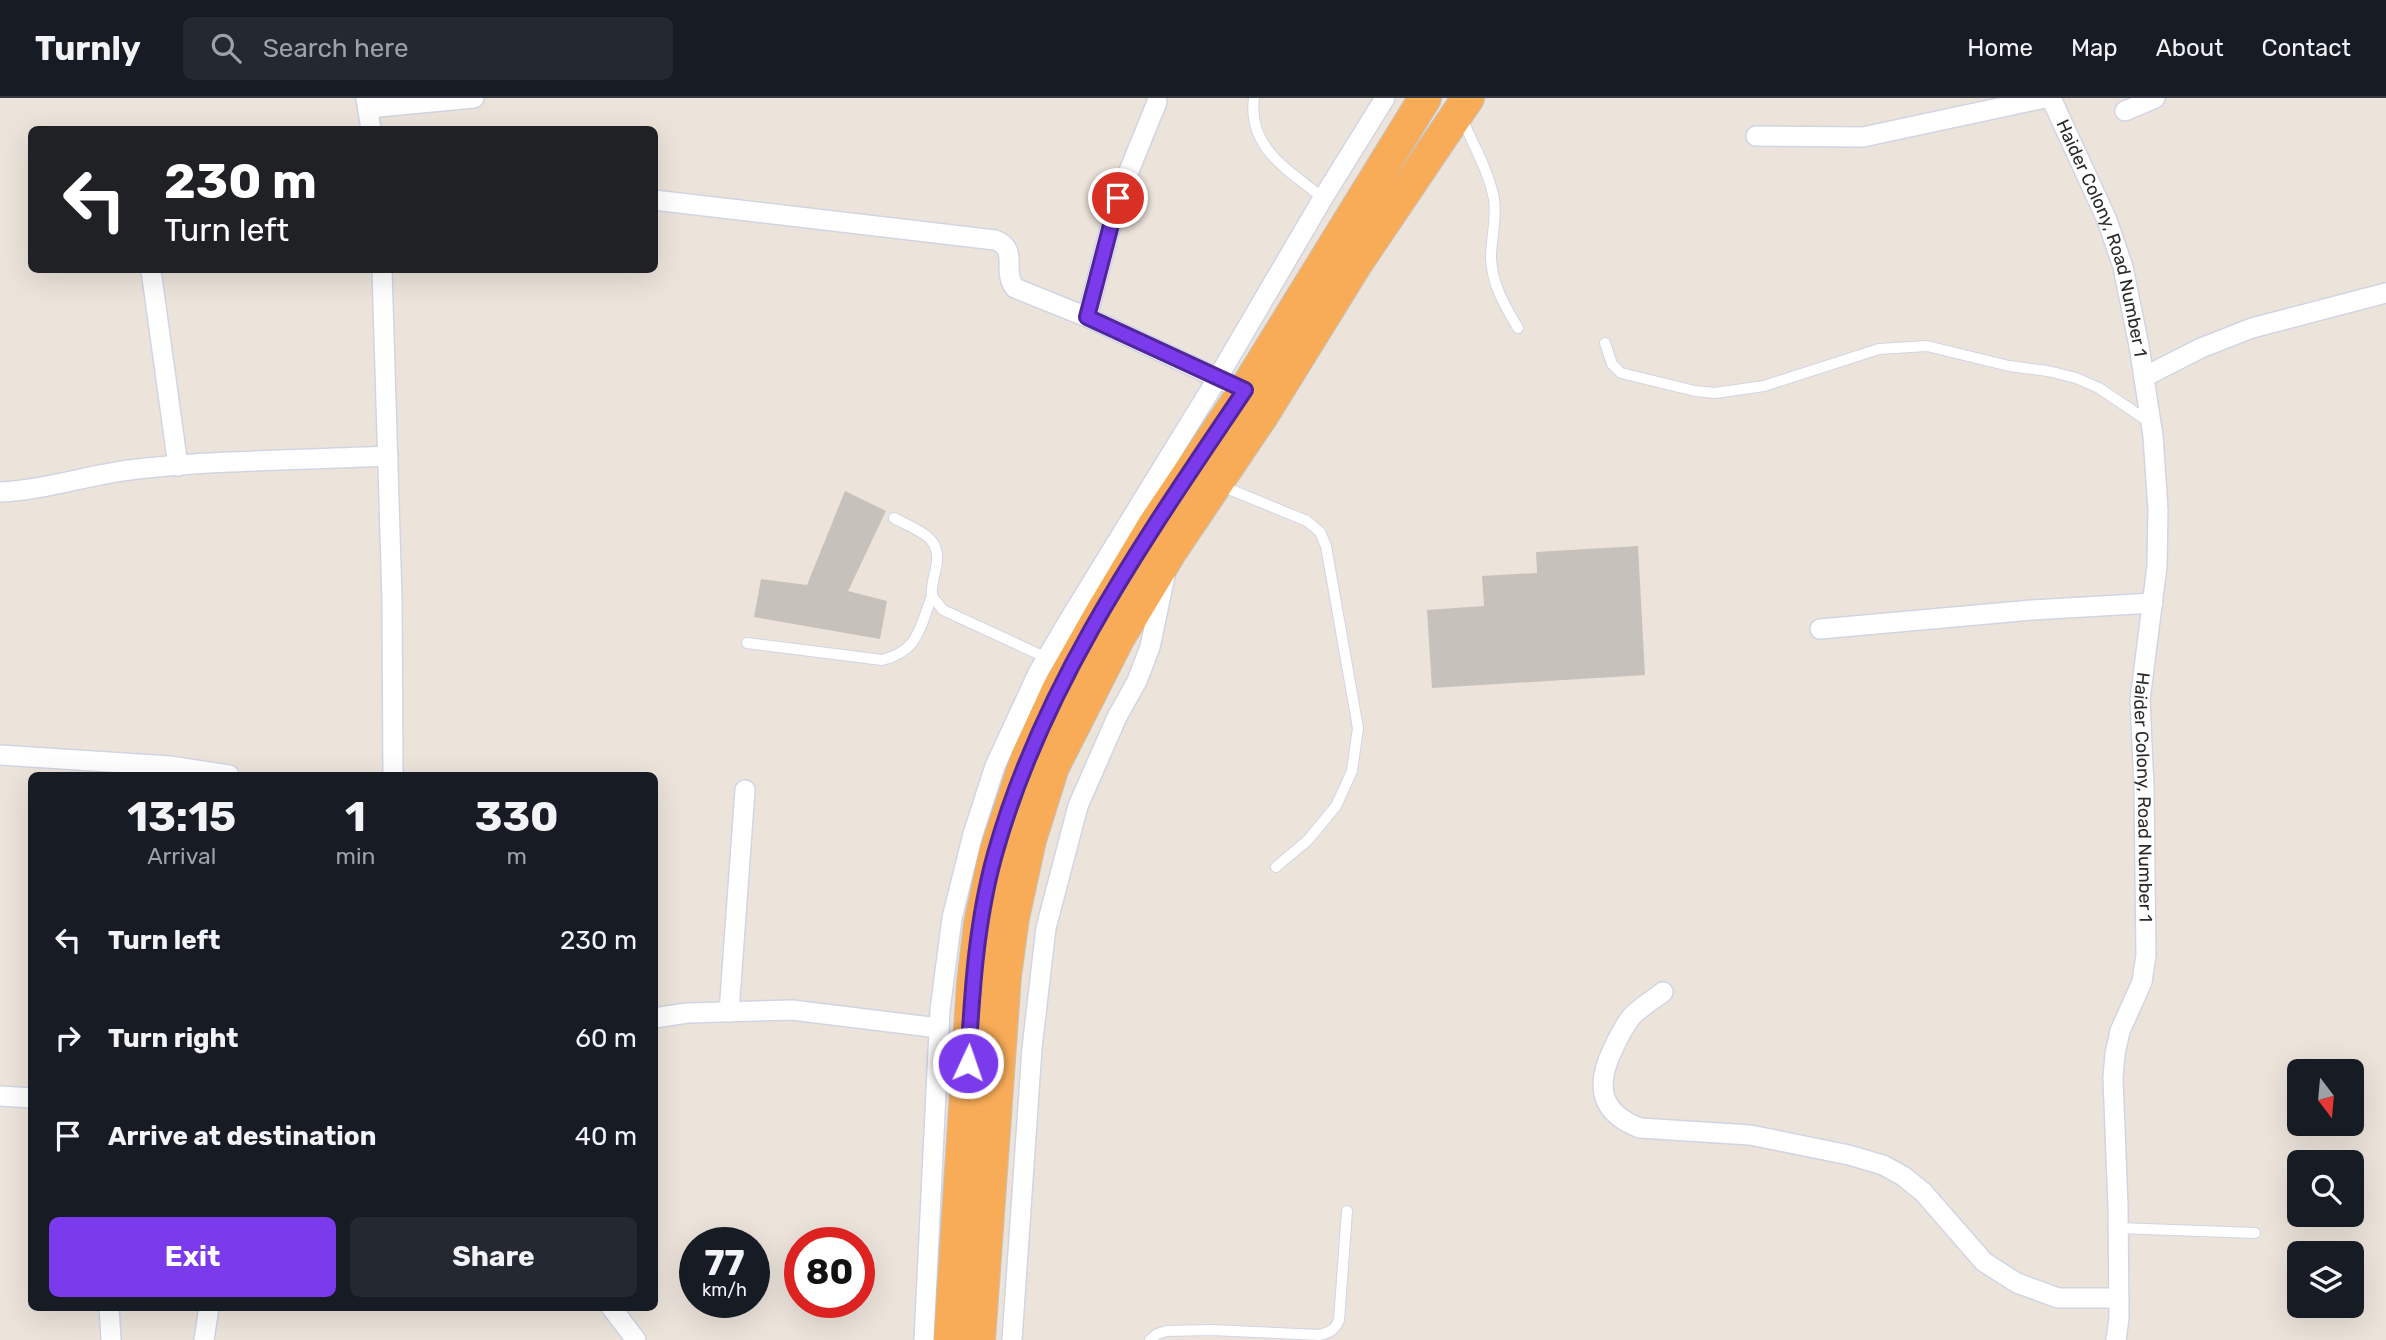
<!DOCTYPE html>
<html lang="en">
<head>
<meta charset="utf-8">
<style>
  :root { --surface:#171b24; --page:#242831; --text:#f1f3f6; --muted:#9ea1a6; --line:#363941; --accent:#7c3aed }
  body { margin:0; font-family:Rubik,sans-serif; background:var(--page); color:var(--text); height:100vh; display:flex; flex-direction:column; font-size:26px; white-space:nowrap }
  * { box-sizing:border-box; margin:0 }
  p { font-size:23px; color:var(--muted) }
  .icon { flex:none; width:38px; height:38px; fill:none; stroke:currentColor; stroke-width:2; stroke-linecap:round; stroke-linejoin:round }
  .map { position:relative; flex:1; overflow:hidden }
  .side { position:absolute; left:28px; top:674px; width:630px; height:539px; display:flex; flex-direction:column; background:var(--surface); border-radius:10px; box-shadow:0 7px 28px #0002 }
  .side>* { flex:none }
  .top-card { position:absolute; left:28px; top:28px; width:630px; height:147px; border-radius:10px; box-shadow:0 7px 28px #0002; background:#202124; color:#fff; overflow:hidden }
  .needle { width:46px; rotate:164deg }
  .tools { position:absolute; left:2287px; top:961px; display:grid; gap:14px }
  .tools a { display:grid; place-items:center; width:77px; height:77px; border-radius:10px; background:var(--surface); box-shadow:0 7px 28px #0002; font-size:35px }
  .speed { position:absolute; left:679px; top:1129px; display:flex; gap:14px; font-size:35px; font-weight:700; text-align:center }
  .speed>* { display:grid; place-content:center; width:91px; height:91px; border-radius:50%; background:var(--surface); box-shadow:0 7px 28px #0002; line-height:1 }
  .speed small { font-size:18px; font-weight:400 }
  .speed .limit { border:10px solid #d22; background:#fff; color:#111 }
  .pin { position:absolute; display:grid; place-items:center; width:60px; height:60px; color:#fff; margin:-30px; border:4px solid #fff; border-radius:50%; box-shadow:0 2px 7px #0007 }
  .me { position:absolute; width:77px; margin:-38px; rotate:3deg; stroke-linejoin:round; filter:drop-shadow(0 0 5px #0008) }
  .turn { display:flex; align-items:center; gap:24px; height:147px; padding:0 21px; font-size:32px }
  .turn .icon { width:91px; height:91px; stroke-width:2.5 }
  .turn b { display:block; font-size:49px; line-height:60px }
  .eta { display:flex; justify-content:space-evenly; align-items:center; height:119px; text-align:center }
  .eta b { font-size:42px; font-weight:700; line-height:49px }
  .cta { display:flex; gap:14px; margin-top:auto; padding:14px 21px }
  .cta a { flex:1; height:80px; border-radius:10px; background:var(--accent); color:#fff; font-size:28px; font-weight:700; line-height:80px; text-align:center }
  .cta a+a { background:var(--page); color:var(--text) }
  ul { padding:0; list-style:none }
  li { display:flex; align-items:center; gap:21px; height:98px; padding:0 21px }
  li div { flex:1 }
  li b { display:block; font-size:26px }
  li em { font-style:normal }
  header { display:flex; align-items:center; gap:42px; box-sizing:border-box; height:98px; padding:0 35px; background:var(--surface); border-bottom:2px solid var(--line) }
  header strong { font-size:33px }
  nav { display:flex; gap:38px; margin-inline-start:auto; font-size:24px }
  .search { width:490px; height:63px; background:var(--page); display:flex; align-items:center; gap:18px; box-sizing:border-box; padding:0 24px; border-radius:10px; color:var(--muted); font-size:26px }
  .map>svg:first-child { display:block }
  .building { fill:#c7c1bb }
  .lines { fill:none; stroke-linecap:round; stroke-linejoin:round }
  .service-casing { stroke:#d1d5e3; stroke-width:12 }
  .minor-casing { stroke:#d1d5e3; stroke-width:22 }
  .trunk-casing { stroke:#c3c3c3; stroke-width:34 }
  .service { stroke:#fff; stroke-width:10 }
  .minor { stroke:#fff; stroke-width:19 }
  .trunk { stroke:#f8ac58; stroke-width:32 }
  .route-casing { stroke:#51269a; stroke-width:18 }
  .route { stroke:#7c3aed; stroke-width:12 }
  .labels { text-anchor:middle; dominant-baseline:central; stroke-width:5; stroke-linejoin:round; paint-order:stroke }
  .street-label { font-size:18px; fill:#2a2a2a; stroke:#fff }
</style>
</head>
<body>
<header>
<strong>Turnly</strong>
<div class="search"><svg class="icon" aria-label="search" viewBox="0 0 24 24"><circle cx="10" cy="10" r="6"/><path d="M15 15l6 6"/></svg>Search here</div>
<nav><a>Home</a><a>Map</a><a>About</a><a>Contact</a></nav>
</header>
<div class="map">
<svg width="2386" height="1242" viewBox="0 0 2386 1242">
  <rect width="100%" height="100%" fill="#ece4db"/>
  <!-- building -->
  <g class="building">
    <path d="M845 393 886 413 848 493 887 503 880 541 754 519 761 481 807 487Z"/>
    <path d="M1638 448 1645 577 1432 590 1427 512 1484 508 1482 478 1537 475 1536 454Z"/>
  </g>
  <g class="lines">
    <!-- service casing -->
    <g class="service-casing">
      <g id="service">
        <path d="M1254 0C1247 50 1289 72 1323 100"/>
        <path d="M1462 21C1473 46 1489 74 1494 101 1497 121 1491 140 1491 160 1492 187 1505 208 1518 230"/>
        <path d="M1605 245 1612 266 1621 275 1695 293 1715 295 1764 288 1879 251 1927 248 2009 268 2048 273 2076 280 2099 290 2151 325"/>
        <path d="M1219 387 1307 423 1320 434 1326 448 1358 630 1352 673 1336 708 1308 742 1276 769"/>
        <path d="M894 420C918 433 943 438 936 470 934 479 931 488 932 498L943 512 1047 560"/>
        <path d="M747 545 882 562C919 553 920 529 932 498"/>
        <path d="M2118 1130 2255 1135"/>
        <path d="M1150 1242 1157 1236 1167 1233 1212 1232 1320 1237C1330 1234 1335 1232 1339 1222L1347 1113"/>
      </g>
    </g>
    <!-- minor casing -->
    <g class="minor-casing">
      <g id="minor">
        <path d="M366 0 371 32"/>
        <path id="s1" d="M2051 0 2107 122 2123 169 2139 248 2153 338 2158 412 2157 468 2140 602 2144 690 2146 857 2142 884 2120 933 2115 956 2113 980 2118 1108 2119 1220 2116 1242"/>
        <path d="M368 10 474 0"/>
        <path d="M2125 13 2155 0"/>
        <path d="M1756 38 1863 39 2045 0"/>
        <path d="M654 102 995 142C1020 151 1001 173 1015 190L1087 219 1228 285"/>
        <path d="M151 172 178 368"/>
        <path d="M382 172 392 501 393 677"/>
        <path d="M1087 219 1118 100 1157 4"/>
        <path d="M2144 279 2201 250 2252 230 2386 195"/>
        <path d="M0 394C47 392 90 376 137 371 220 362 304 362 388 358"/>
        <path d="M1820 531 2032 512 2153 505"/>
        <path d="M0 657 170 668 229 677"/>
        <path d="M1663 894C1653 902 1641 909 1632 918 1624 928 1618 940 1613 951 1595 988 1600 1015 1640 1030L1750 1037 1849 1057 1883 1067 1903 1078 1923 1094 1984 1164 2017 1185 2058 1200H2119"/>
        <path d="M729 914 745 692"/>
        <path d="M654 920 687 915 792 912 939 930"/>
        <path d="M0 998 32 1000"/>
        <path d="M109 1209 111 1242"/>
        <path d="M611 1209 636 1242"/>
        <path d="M204 1242 209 1209"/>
        <path d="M924 1242 940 912 952 820 973 736 995 668 1039 573 1069 522 1217 281 1323 100 1385 0"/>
        <path d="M1012 1242 1032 950 1046 830 1078 708 1117 619 1137 583 1150 549 1165 478"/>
      </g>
    </g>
    <!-- trunk casing -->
    <g class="trunk-casing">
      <g id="trunk">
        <path d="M950 1242 973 885 980 826 995 756 1027 660 1059 590 1099 519 1154 427 1245 292 1425 0"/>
        <path d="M979 1242 1005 878 1013 820 1030 742 1053 669 1118 541 1171 453 1262 318 1356 166 1468 0"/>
      </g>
    </g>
    <!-- service -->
    <use href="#service" class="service"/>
    <!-- minor -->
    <use href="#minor" class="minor"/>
    <!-- trunk -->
    <use href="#trunk" class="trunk"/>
  </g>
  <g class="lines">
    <!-- route casing -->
    <g class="route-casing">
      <path id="route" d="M968 965C972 895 976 824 995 756 1043 584 1147 438 1245 292L1087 219 1118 100"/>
    </g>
    <!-- route -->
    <use href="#route" class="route"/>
  </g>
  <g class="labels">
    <!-- street labels -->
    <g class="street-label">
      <text stroke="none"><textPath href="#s1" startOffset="150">Haider Colony, Road Number 1</textPath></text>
      <text stroke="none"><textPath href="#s1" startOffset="718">Haider Colony, Road Number 1</textPath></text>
    </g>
  </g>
</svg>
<div class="tools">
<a><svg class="needle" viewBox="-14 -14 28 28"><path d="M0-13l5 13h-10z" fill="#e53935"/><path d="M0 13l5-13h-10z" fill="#9ea1a6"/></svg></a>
<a><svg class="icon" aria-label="search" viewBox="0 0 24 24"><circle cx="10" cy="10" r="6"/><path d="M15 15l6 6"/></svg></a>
<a><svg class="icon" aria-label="layers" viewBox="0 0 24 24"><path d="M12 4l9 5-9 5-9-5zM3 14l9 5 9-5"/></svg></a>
</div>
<div class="speed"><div>77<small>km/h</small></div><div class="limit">80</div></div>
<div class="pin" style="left:1118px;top:100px;background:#d93025"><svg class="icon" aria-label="arrive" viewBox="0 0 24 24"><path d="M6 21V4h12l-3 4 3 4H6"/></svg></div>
<svg class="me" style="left:968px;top:965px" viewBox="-20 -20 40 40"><circle r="17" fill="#7c3aed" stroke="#fff" stroke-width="3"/><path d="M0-11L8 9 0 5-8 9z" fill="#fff"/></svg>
<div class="top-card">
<div class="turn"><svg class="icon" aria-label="left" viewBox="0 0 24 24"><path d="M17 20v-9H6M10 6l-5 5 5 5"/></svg><div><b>230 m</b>Turn left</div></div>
</div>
<section class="side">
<div class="eta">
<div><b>13:15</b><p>Arrival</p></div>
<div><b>1</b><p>min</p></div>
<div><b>330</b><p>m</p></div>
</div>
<ul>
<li><svg class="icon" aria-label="left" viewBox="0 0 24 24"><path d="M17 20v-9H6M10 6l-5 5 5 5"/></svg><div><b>Turn left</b></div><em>230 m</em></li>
<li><svg class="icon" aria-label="right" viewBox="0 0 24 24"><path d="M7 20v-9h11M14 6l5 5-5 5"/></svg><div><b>Turn right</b></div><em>60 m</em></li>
<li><svg class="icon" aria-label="arrive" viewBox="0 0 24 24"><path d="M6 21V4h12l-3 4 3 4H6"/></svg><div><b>Arrive at destination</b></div><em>40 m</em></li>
</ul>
<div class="cta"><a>Exit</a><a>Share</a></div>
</section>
</div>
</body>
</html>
